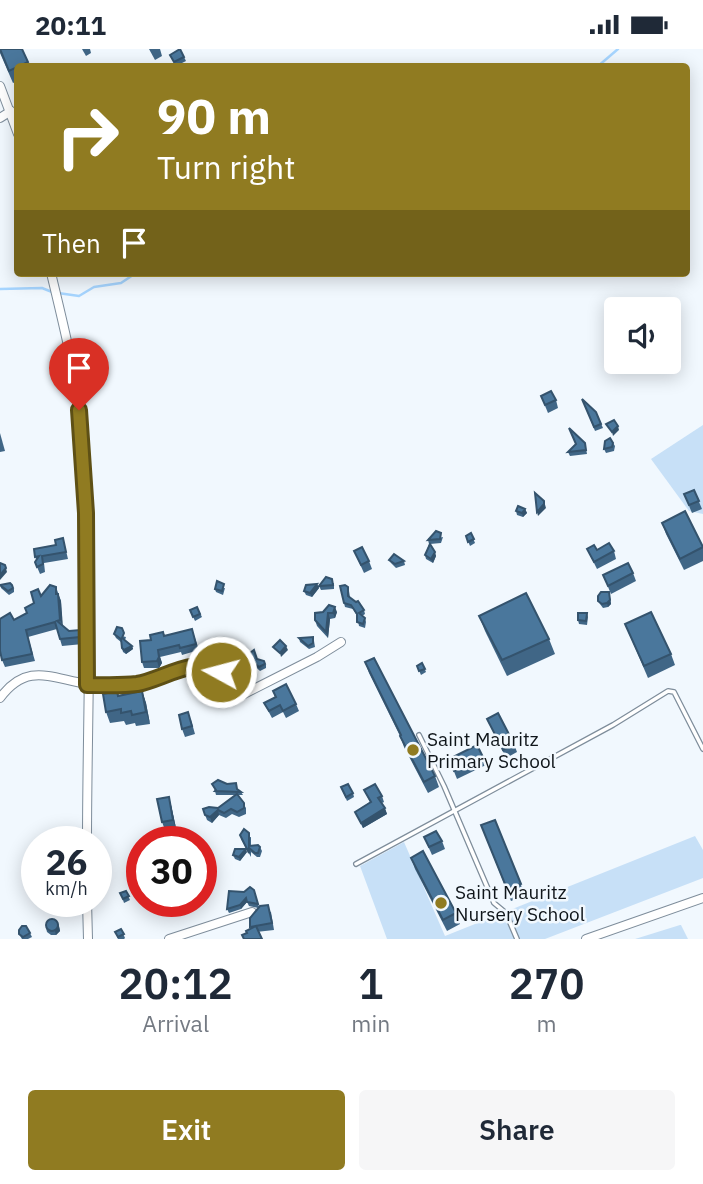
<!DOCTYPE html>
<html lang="en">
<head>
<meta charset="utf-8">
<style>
  :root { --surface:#fff; --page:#f6f6f7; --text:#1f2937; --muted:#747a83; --accent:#907b21 }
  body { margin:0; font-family:"IBM Plex Sans",sans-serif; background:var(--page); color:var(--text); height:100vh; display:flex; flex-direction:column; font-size:26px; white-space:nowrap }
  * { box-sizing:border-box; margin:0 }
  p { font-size:23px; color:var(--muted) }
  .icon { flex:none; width:38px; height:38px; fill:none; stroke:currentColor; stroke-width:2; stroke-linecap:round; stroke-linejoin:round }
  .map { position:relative; height:890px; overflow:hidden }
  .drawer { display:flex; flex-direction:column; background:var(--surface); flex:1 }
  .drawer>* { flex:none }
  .top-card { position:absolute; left:14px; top:14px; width:676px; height:214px; border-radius:7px; box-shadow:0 4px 18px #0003; background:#907b21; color:#fff; overflow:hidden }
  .buttons { position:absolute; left:604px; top:248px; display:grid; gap:14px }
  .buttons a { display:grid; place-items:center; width:77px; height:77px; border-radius:7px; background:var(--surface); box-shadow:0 4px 18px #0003; font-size:35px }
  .speed { position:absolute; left:21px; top:777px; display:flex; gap:14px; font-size:35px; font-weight:700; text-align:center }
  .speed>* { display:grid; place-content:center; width:91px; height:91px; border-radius:50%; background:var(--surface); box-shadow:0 4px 18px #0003; line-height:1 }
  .speed small { font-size:18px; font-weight:400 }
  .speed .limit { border:10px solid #d22; background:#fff; color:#111 }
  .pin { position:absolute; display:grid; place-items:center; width:60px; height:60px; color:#fff; margin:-72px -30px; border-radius:50% 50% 50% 0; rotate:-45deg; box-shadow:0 0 7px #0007 }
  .pin .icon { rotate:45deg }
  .me { position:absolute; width:77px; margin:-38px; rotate:277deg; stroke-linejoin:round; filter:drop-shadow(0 0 5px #0008) }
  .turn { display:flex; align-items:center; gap:24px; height:147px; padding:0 28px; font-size:32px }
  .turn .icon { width:91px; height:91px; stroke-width:2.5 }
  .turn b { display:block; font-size:49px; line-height:60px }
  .then { display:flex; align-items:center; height:66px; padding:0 28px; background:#0003; gap:14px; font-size:26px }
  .eta { display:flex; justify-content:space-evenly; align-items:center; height:119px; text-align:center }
  .eta b { font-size:42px; font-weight:600; line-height:49px }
  .primary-button { display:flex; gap:14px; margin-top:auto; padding:14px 28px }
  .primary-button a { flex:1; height:80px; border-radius:7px; background:var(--accent); color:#fff; font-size:28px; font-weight:600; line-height:80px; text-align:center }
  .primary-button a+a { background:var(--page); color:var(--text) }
  .status { display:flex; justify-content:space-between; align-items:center; height:49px; padding:0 35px; background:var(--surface); direction:ltr }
  .status svg { height:19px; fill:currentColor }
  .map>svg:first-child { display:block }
  .green { fill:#c7e0f7 }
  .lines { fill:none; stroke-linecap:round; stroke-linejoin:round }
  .stream { stroke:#a6d5ff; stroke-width:2.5 }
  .service-casing { stroke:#7e8d9b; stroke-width:6 }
  .minor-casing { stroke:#7e8d9b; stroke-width:10 }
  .service { stroke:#fff; stroke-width:3.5 }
  .minor { stroke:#fff; stroke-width:8 }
  .wall { fill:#406686 }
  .shaded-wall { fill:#34536d }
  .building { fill:#4a779c; stroke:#34536d; stroke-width:2 }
  .route-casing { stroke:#5e5015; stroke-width:18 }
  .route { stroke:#907b21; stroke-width:12 }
  .poi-dot { fill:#907b21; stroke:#f1f8fe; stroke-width:2.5 }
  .labels { text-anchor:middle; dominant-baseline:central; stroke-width:5; stroke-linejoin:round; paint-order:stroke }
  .poi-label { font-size:19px; fill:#0f151a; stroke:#f1f8fe; text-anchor:start }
</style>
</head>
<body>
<div class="status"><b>20:11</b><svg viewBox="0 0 49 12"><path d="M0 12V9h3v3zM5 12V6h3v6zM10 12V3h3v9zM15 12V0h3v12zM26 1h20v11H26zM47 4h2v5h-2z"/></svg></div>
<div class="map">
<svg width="703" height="890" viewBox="0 0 703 890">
  <rect width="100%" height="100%" fill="#f1f8fe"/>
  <!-- green -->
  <g class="green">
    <path d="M703 376V465L689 462 651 410Z"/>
    <path d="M695 787 703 801V829L545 890H387L360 817 404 793 445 887Z"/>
    <path d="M681 876 688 890H635L680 876Z"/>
  </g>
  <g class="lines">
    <!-- stream -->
    <g class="stream">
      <path d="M597 18 618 0"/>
      <path d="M0 240 42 239 52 243"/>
      <path d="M58 244 79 247 94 238 121 234 136 224"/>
    </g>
    <!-- service casing -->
    <g class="service-casing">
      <g id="service">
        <path d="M419 686 444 737 494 854 506 864 517 890"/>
        <path d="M356 815 613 676 668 642 674 643 703 700"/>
      </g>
    </g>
    <!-- minor casing -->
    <g class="minor-casing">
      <g id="minor">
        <path d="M0 37 18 85"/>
        <path d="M0 69 11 62"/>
        <path d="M51 224C63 274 76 325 81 376 95 512 87 656 87 793"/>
        <path d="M0 649C27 613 50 629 87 635 102 638 120 637 135 635 158 632 191 610 213 618 225 622 227 639 236 647L242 646 317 608 341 593"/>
        <path d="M87 852 88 890"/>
        <path d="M169 890 252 863"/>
        <path d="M586 890 703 849"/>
      </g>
    </g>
    <!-- service -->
    <use href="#service" class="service"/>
    <!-- minor -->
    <use href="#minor" class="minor"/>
  </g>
  <!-- wall -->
  <g class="wall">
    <path d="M0 0 28 13 30 18H18V32L13 34 0 4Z"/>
    <path d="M82 0H90L91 4 86 7Z"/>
    <path d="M149 0H160L162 7 155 11Z"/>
    <path d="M170 6 184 8 186 12 176 17Z"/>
    <path d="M541 347 556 351 558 359 548 364Z"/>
    <path d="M582 350 596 363 603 379 595 382Z"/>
    <path d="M0 384 5 402 0 403Z"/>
    <path d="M585 394 587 405 570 407 568 403Z"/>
    <path d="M613 394 615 397 614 402 606 404 604 400Z"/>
    <path d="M694 441 702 460 692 464 684 445Z"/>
    <path d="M525 460 527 464 523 468 517 466 516 462Z"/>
    <path d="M662 474 703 498V512L684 521 666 485Z"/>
    <path d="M471 484 475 494 470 497 466 487Z"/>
    <path d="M443 488 441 494 430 495 436 507 433 514 426 510 425 506 429 495 428 491Z"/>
    <path d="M63 489 68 510 44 514 45 523 40 525 35 513 36 511 34 500 56 496Z"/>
    <path d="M587 500 614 502 616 510 597 520Z"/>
    <path d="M354 502 369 512 372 520 364 524Z"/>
    <path d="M389 511 404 512 405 516 396 519 391 514Z"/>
    <path d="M633 524 636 532 611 545 603 526Z"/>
    <path d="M334 534V540L321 541 319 537Z"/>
    <path d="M0 535 14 540V543L9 546 1 539Z"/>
    <path d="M317 535 319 539 312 548 306 546 304 542Z"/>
    <path d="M56 538 61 552 62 577 69 582 80 581 83 588V595L62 597 57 580 28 588 35 612 5 618 2 611 14 571 27 564 41 547Z"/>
    <path d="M225 539 223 546 216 543 215 540Z"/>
    <path d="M349 542 350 548 364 561 365 565 362 567 365 569 366 573 365 579 359 577 357 567 353 560 345 558 344 554Z"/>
    <path d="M609 543 611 555 608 558 603 559 600 555 598 552Z"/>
    <path d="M197 558 202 568 195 572 190 561Z"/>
    <path d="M337 563 335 569 330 570 328 589 317 577 315 571V564Z"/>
    <path d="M587 564 588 568 587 576 579 575 578 571Z"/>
    <path d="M479 567 549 590 555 605 507 627 485 582Z"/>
    <path d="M625 575 671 605 675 616 648 629Z"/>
    <path d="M192 580 199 601 182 606 181 603 160 608 162 614 159 619H144L142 613 151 591Z"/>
    <path d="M114 585 126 588 125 591 132 597 133 600 126 605 123 603 122 599 121 593 116 589Z"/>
    <path d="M299 589 314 592 315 598 309 600 300 593Z"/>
    <path d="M246 607 257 610 266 616V619L260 622 248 611Z"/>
    <path d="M246 608 249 631 246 634 240 632 238 620H234L231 618 229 614 242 612Z"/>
    <path d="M365 613 435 727 439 738 428 744 404 698 400 687 369 624Z"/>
    <path d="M422 614 426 623 421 626 417 617Z"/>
    <path d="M142 642 146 654 150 675 136 677 135 674 126 676 124 672 110 674 106 663 119 646Z"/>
    <path d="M273 642 296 655 299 662 286 669 283 663 272 669 264 654 275 648Z"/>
    <path d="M487 670 514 695 517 703 506 709Z"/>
    <path d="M191 671 195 685 185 688 182 680Z"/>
    <path d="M483 708 486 716 457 730 449 710Z"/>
    <path d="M212 735 238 741 241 743 243 746H238L246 759V765L239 768 232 765 226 769 219 766 212 774 207 771 203 760 218 759 235 746H216L215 742Z"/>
    <path d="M341 738 353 744 354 748 347 752Z"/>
    <path d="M364 741 382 747 384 753 382 754 387 765 363 779 355 763 370 753Z"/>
    <path d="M171 756 176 779 165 781 162 773Z"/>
    <path d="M495 771 525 846 511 852 481 776Z"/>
    <path d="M251 788V797L260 798 262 802 260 808H257L251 803V808L241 790Z"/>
    <path d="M424 788 442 792 445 800 432 806Z"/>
    <path d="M247 803 240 812 235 810 233 806Z"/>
    <path d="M411 809 456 864 460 875 447 882 415 820Z"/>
    <path d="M254 841 259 858 271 863 274 881 247 884 251 879 250 869 258 859 249 857 247 853 241 860 229 864 227 860 244 843Z"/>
    <path d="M126 842 130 851 124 854 122 848Z"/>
    <path d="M59 877 60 882 56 886H51L47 883 46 879Z"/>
    <path d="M121 880 125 889 124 890H118L115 883Z"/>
    <path d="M30 884 32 888 28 890H22L19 885Z"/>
  </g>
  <!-- shaded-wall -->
  <g class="shaded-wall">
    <path d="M618 377 619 381 613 387 612 383Z"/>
    <path d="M544 452 546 459 538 467 537 463Z"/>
    <path d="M525 460 527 464 523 468 522 464Z"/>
    <path d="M435 503 436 507 433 514 431 510Z"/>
    <path d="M5 516 7 523 0 531V526Z"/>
    <path d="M317 535 319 539 312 548 310 544Z"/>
    <path d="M609 543 611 555 608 558 607 554Z"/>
    <path d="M58 545 61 552 63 578 60 571Z"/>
    <path d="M335 558 337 563 335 569 333 564Z"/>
    <path d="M328 564 330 570 328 589 326 583Z"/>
    <path d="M80 581 83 588V595L80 588Z"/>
    <path d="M132 597 133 600 126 605 124 601Z"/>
    <path d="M286 597 288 601 281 608 280 604Z"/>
    <path d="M158 601 162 614 159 619 157 612Z"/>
    <path d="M246 608 249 631 246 634 245 630Z"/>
    <path d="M142 642 146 654 150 675 146 663Z"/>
    <path d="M169 748 171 756 176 779 173 771Z"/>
    <path d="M385 759 387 765 363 779 361 774Z"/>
    <path d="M218 761 219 766 212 774 210 768Z"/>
    <path d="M246 800 247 803 240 812 239 808Z"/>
    <path d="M246 849 247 853 241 860 240 856Z"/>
    <path d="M58 873 60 882 56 886 55 882Z"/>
  </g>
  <!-- building -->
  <g class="building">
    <path d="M0 0H22L28 13 9 22Z"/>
    <path d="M180 0 184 8 174 13 170 6Z"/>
    <path d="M551 342 556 351 545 356 541 347Z"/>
    <path d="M582 350 596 363 601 375 594 378Z"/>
    <path d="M614 371 618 377 612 383 606 375Z"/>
    <path d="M569 379 585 394 586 401 568 403 576 395Z"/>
    <path d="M610 389 613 394 612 398 604 400 605 392Z"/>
    <path d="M694 441 699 452 689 456 684 445Z"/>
    <path d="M535 444 544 452V455L537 463Z"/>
    <path d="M518 457 525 460 522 464 516 462Z"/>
    <path d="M685 462 703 498 680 510 662 474Z"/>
    <path d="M436 482 441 484 440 490 428 491Z"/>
    <path d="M471 484 474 490 468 493 466 487Z"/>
    <path d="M63 489 66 503 42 507 43 515 37 518 35 513 39 507 35 508 34 500 56 496 55 491Z"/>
    <path d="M609 494 614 502 594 513 587 500 594 496 597 501Z"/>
    <path d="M430 495 435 503 431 510 425 506Z"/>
    <path d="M362 498 369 512 361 516 354 502Z"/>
    <path d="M394 505 404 512 395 515 389 511Z"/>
    <path d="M0 514 5 516 6 519 0 526Z"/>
    <path d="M628 514 633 524 608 537 603 526Z"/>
    <path d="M326 528 332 530 333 536 319 537Z"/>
    <path d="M217 532 224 535 222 542 215 540Z"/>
    <path d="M10 534 12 536 13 539 8 542 0 536Z"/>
    <path d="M317 535 310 544 304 542 306 536Z"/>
    <path d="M50 536 56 538V545H58L60 571 57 572 69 582 80 581V588L60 590 55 573 26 581 32 605 2 611 0 602V570L10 564 14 571 27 564 25 559 34 554 31 543 38 540 41 547Z"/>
    <path d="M345 536 348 538V547L356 553 358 552 364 561 359 564 365 569 363 575 357 573V565L351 556 344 554 340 537Z"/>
    <path d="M601 543H609L610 551 607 554 602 555 598 552V547Z"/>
    <path d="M526 544 549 590 502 611 479 567Z"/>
    <path d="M329 556 335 558 333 564H328L326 583 315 571V564L323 563Z"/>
    <path d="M197 558 200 565 193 568 190 561Z"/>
    <path d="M651 563 671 605 644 617 625 575Z"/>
    <path d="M578 564H587L586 572 578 571Z"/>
    <path d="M117 578 122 579 124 584 122 589 132 597 124 601 122 599 121 590 114 585Z"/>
    <path d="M192 580 196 595 180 599 179 596 158 601 159 608 157 612 142 613 140 592 151 591 150 586 163 583 164 587Z"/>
    <path d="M313 588V594L308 597 299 589Z"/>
    <path d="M280 591 286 597 280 604 273 598Z"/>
    <path d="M254 601 257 610 264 612 265 615 259 618 246 607Z"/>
    <path d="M231 607 242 612 246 608 247 627 245 630 238 628 237 616H232L229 614Z"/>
    <path d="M374 609 435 727 424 733 400 687 401 686 365 613Z"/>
    <path d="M422 614 425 620 419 622 417 617Z"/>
    <path d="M286 635 296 655 283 662 280 656 269 662 264 654 276 648 273 642Z"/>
    <path d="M117 642 118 647 142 642 146 663 132 666 131 662 121 664V660L106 663 103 645Z"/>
    <path d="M188 663 192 677 182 680 179 666Z"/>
    <path d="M498 664 514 695 503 701 487 670Z"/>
    <path d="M477 696 483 708 454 722 449 710Z"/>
    <path d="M218 731 227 735 236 734 237 740 241 743 215 742 216 741 212 735Z"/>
    <path d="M348 735 353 744 346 748 341 738Z"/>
    <path d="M375 735 382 747 378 749 385 759 361 774 355 763 371 753 364 741Z"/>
    <path d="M237 745 244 754V759L237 763 231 760 224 764 218 761 210 768 205 766 203 760 209 758 218 759Z"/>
    <path d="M169 748 173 771 162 773 157 750Z"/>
    <path d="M495 771 521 835 507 840 481 776Z"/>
    <path d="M244 780 249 784V797L258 796 260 798 258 804H255L249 799V804L240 786Z"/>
    <path d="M436 782 442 792 429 798 424 788Z"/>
    <path d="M235 800H246L239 808 233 806Z"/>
    <path d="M423 802 456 864 443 871 411 809Z"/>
    <path d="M139 810H142V820Z"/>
    <path d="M250 838 254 841 258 855 247 853 246 849 240 856 227 860 229 842 244 843Z"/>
    <path d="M126 842 129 847 123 850 120 844Z"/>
    <path d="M268 856 272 874 250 878V869L260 857Z"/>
    <circle cx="52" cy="876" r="6"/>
    <path d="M22 877H26L30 884 23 888 19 885V881Z"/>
    <path d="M256 877 262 890H244L242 886 247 884 246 882Z"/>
    <path d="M121 880 124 885 118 888 115 883Z"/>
  </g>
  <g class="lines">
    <!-- route casing -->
    <g class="route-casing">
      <path id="route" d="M79 361 86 464 87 636C104 636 121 637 137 635 162 631 197 605 221 623"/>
    </g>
    <!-- route -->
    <use href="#route" class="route"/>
  </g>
  <!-- markers -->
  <g class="poi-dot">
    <circle cx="413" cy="701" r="7"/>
    <circle cx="441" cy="854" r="7"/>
  </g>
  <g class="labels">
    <!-- poi labels -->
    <g class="poi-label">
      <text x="427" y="690">Saint Mauritz<tspan x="427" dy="22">Primary School</tspan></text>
      <text x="455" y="843">Saint Mauritz<tspan x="455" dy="22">Nursery School</tspan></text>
    </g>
  </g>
</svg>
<div class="buttons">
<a><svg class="icon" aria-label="sound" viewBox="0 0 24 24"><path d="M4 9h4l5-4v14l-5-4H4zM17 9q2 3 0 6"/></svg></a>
</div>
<div class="speed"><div>26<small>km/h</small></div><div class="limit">30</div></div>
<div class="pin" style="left:79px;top:361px;background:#d93025"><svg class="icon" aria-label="arrive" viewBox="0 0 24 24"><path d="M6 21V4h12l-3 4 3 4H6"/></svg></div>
<svg class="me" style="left:221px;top:623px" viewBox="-20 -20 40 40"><circle r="17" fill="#907b21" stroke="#fff" stroke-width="3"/><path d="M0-11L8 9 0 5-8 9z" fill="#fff"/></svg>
<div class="top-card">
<div class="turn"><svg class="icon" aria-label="right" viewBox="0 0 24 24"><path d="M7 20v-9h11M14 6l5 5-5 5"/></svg><div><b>90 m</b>Turn right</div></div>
<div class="then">Then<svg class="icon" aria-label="arrive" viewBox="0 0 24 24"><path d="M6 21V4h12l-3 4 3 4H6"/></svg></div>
</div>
</div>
<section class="drawer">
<div class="eta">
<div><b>20:12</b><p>Arrival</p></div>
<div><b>1</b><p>min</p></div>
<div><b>270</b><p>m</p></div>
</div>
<div class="primary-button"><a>Exit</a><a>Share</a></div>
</section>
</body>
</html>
